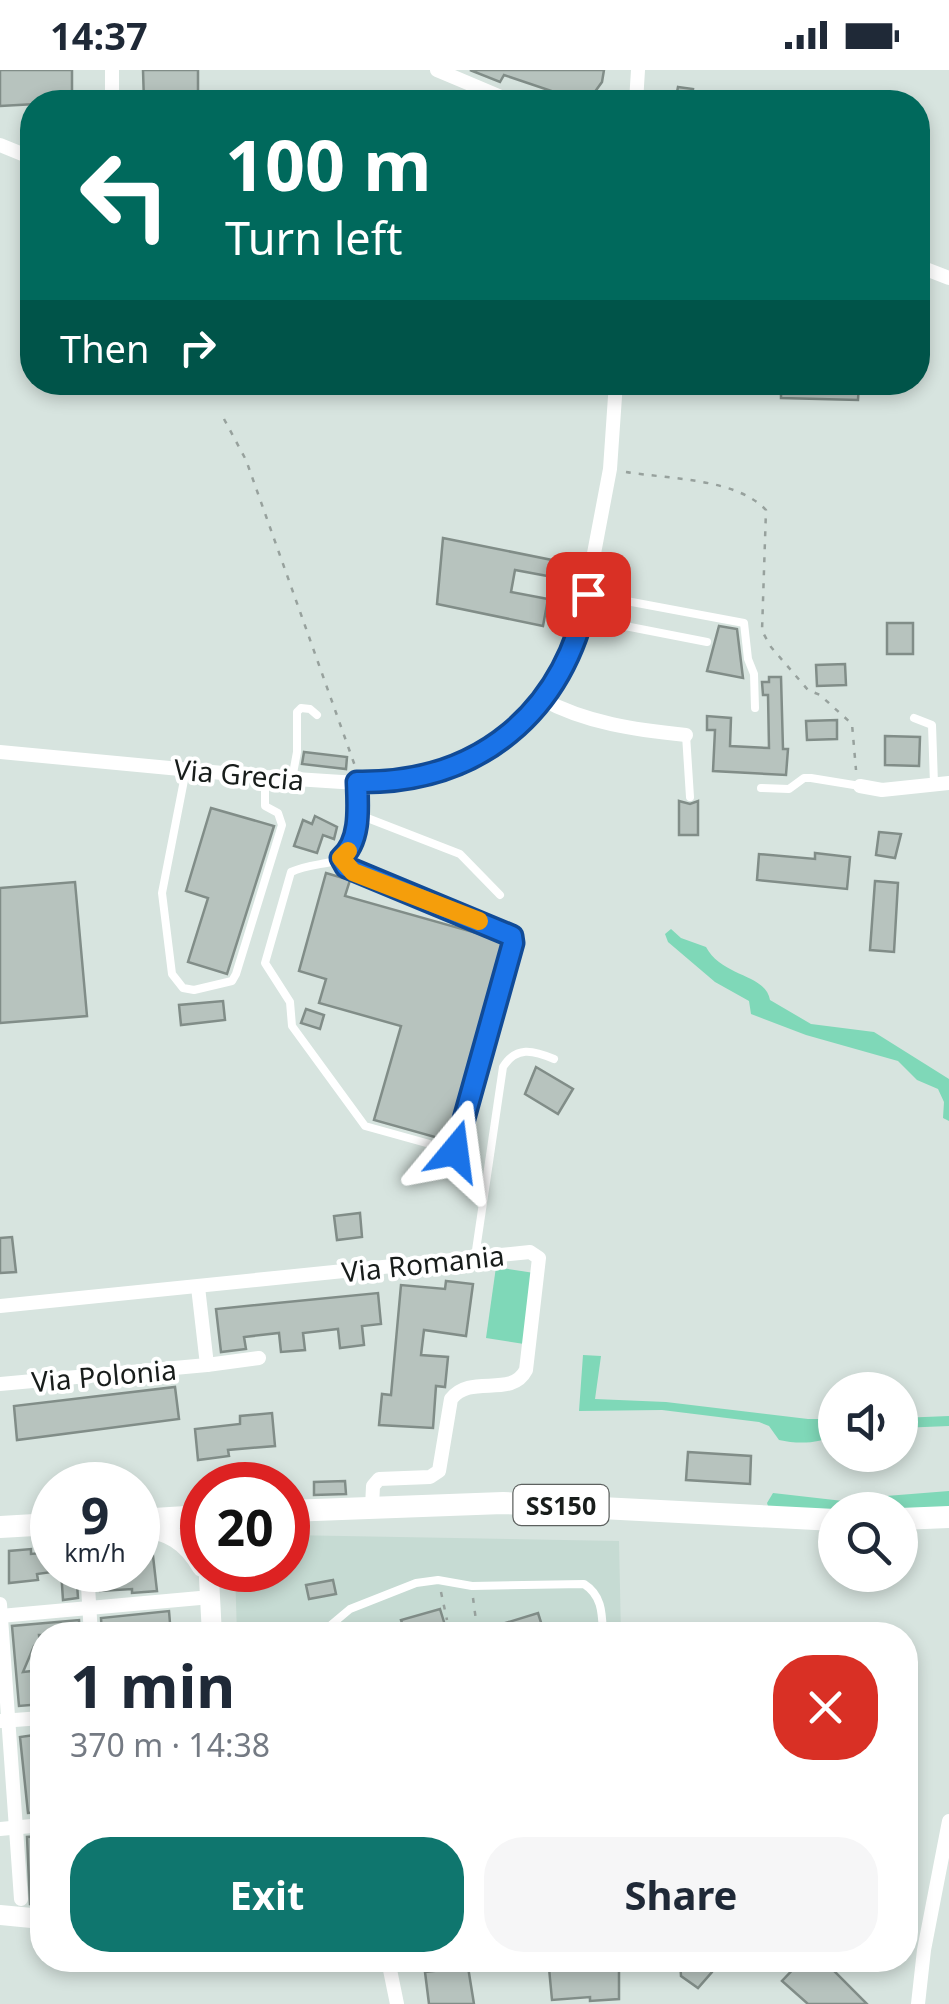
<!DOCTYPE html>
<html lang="en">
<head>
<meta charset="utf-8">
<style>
  :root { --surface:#fff; --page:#f6f6f7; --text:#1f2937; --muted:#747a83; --accent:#0f766e }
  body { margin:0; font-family:"Noto Sans",sans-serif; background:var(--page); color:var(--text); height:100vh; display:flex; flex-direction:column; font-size:38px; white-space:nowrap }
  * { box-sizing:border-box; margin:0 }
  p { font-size:32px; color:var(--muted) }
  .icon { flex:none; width:55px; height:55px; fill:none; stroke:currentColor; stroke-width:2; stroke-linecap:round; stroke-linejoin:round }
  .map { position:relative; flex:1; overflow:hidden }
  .sheet { position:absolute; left:30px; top:1552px; width:888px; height:350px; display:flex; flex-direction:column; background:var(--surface); border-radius:40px; box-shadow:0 5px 15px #0003 }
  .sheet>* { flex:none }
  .hud { position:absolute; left:20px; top:20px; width:910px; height:305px; border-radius:40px; box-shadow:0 5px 15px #0003; background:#00695c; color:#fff; overflow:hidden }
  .buttons { position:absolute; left:818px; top:1302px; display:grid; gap:20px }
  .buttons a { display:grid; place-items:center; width:100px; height:100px; border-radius:50%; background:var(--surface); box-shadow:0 5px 15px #0003; font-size:50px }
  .speed { position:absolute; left:30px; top:1392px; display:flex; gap:20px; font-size:50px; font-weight:700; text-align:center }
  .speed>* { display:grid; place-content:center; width:130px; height:130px; border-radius:50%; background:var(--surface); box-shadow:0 5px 15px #0003; line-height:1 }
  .speed small { font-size:25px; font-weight:400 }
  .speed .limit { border:15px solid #d22; background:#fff; color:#111 }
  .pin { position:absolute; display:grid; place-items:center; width:85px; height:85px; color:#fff; margin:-42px; border-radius:20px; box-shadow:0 5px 15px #0006 }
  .me { position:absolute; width:110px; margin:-55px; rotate:16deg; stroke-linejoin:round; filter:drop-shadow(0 0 8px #0008) }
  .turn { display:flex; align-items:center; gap:35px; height:210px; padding:0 40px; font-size:45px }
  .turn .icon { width:130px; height:130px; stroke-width:2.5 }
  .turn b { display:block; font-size:70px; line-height:85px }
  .then { display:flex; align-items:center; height:95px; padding:0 40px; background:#0003; gap:20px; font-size:38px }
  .round { display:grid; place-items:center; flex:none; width:105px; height:105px; border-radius:40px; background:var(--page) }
  .overview { display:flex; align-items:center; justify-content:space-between; height:170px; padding:0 40px }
  h1 { font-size:60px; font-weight:700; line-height:75px }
  .cta { display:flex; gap:20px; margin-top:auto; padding:20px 40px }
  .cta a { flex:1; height:115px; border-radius:40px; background:var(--accent); color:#fff; font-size:40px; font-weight:700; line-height:115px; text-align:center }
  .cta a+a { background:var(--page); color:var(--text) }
  .status { display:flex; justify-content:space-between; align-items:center; height:70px; padding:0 50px; background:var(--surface); direction:ltr }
  .status svg { height:28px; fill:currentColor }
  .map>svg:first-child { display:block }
  .built { fill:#c6dbd3 }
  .green { fill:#7fd8b8 }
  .building { fill:#b7c3be; stroke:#818d88; stroke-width:2.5 }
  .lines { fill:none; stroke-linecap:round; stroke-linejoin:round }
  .path { stroke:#97a19d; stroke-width:2.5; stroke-dasharray:5 8; stroke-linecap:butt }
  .lane { stroke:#fff; stroke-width:8 }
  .street { stroke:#fff; stroke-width:14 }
  .secondary { stroke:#fff; stroke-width:20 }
  .primary { stroke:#fff; stroke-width:22 }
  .route-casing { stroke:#114b97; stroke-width:25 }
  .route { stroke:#1a73e8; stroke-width:18 }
  .slow { stroke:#f59e0b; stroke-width:18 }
  .labels { text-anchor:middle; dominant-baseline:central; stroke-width:8; stroke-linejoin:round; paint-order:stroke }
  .shield { fill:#fff; stroke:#5d615f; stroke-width:2.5 }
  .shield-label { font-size:25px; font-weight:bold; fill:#181d1b }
  .street-label { font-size:28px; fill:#181d1b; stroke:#fff }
</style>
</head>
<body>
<div class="status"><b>14:37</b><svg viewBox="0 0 49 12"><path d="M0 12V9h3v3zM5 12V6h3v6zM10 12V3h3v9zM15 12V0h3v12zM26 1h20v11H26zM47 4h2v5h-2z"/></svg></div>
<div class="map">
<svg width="949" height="1934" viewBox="0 0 949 1934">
  <rect width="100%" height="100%" fill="#d7e4df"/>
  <!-- built -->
  <path class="built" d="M288 1465 619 1471 621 1565H237L235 1500H288Z"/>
  <!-- green -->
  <g class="green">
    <path d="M671 859 681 868 706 877C722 907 766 904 770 930L811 954 874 962 949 1009V1051L943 1048 944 1032 938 1019 917 1010 898 991 806 965 751 944 749 931 715 912 668 872 665 864Z"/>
    <path d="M496 1197 534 1203 524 1274 486 1268Z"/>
    <path d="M583 1285 601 1286 595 1329 666 1332 808 1349H835V1365C819 1374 797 1374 779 1370L769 1356 759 1352 662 1340 579 1341Z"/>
    <path d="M949 1346V1356L900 1358V1348Z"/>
    <path d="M949 1421V1440L769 1439 767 1433 773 1423 852 1432 886 1426Z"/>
  </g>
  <!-- building -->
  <g class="building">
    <path d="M0 0H72V32L0 36Z"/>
    <path d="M143 0H198V32H144Z"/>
    <path d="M470 0H604L602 12 594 23 569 27 504 5 500 12Z"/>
    <path d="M678 17 693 19 691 32H675Z"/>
    <path d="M781 312H859L858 330 781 328Z"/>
    <path d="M443 468 572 494 569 510 515 500 511 522 548 529 543 556 437 534Z"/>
    <rect x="887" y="553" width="26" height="31"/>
    <path d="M719 556 737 559 743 608 707 601Z"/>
    <path d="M845 594 846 615 817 616 816 595Z"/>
    <path d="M769 607H781L783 679H788L786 705 713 701 715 660H707V646L731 648 730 676 769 678 768 625H763L762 612H769Z"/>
    <path d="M837 650V669L807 670 806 651Z"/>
    <path d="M885 666 920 667 919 696 885 695Z"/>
    <path d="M304 682 347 687 346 699 302 694Z"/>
    <path d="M679 731 690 734 698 731V765H679Z"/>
    <path d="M211 738 274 756 227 904 188 892 208 828 186 821Z"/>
    <path d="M315 746 337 757 334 769 323 765 317 783 294 776 303 750 312 754Z"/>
    <path d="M879 762 901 764 895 788 876 785Z"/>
    <path d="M815 783 850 787 847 819 757 810 759 784 815 789Z"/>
    <path d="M326 803 350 810 345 826 505 871 449 1071 374 1050 401 956 319 933 326 909 299 901Z"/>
    <path d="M875 811 898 813 894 882 870 880Z"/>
    <path d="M75 812 87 946 0 953V818Z"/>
    <path d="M223 931 225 950 181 955 179 935Z"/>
    <path d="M306 939 324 945 320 959 301 953Z"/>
    <path d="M536 997 573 1019 558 1044 525 1024Z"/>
    <path d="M360 1143 362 1167 337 1170 334 1146Z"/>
    <path d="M12 1167 16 1202 0 1203V1168Z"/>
    <path d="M446 1211 473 1214 466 1266 424 1260 421 1285 448 1287 445 1317 436 1316 433 1358 379 1355 382 1324 391 1325 401 1215 445 1219Z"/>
    <path d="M378 1223 381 1254 362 1256 364 1275 340 1278 338 1259 303 1263 305 1280 281 1282 279 1263 244 1267 246 1279 221 1282 216 1239Z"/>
    <path d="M175 1317 179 1349 17 1370 14 1336Z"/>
    <path d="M272 1343 275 1376 228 1380 229 1386 198 1390 195 1359 240 1354V1346Z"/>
    <path d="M688 1382 751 1386 750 1414 686 1410Z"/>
    <path d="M345 1411 346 1424 314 1425V1412Z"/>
    <path d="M31 1479V1484L52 1482V1502L37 1504 38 1510 9 1513V1481Z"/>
    <path d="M153 1486 157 1521 132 1523V1519L100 1521 98 1500H138V1488Z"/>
    <path d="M61 1500H76L78 1528 63 1530Z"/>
    <path d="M333 1510 336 1524 309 1529 306 1515Z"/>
    <path d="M440 1539 448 1565H406L401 1550Z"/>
    <path d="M169 1541 171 1565H102L101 1548Z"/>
    <path d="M538 1543 545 1565H476V1562Z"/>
    <path d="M79 1550 80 1565H39L40 1576H34L23 1602 41 1600 42 1634 19 1636 12 1556Z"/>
    <path d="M42 1664V1742L28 1743 20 1667Z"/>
    <path d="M42 1766V1835L30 1834 27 1767Z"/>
    <path d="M619 1890V1929L590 1931V1927L552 1930 549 1898 588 1896V1893Z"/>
    <path d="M680 1890H711L712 1902 698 1918 681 1906Z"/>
    <path d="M802 1890H828L838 1898 835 1902 867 1934H808L782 1911Z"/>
    <path d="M468 1897 474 1934H429L425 1902Z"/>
  </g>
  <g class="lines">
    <!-- path -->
    <g class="path">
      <path d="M224 349 246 390 355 696"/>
      <path d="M626 402C668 409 736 408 766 440L762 561 771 577 808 620 820 625 852 654 856 700"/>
      <path d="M441 1522 447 1550"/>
      <path d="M473 1528 477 1558"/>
    </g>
    <!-- lane -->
    <g class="lane">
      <path d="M589 524 744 553 748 589 754 604 755 638"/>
      <path d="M584 548 707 572"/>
      <path d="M914 648 932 655 934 714"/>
      <path d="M686 665 690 727"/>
      <path d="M186 700 162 823 172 904 183 918 194 920 232 911 236 904 282 755 278 743 265 736V707"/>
      <path d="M292 709 297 682V642L301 638 310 639 317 645"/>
      <path d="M761 718 789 719 804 708H811L860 716"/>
      <path d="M357 744 460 784 500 825"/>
      <path d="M341 788 353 802 512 866 513 873 455 1081 365 1056 292 956 290 932 265 893 291 802C304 796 317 795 331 792 362 783 358 739 357 713"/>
      <path d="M475 1187 503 997C516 976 533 980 554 989"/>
      <path d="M319 1565 350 1539 416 1513 438 1510 472 1516 584 1514C603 1526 602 1545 603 1565"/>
    </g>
    <!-- street -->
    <g class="street">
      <path d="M437 0 513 32"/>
      <path d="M112 32V0"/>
      <path d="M636 32 638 0"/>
      <path d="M0 75 32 88"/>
      <path d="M918 196 949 208"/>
      <path d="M542 629C586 653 636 660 686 665"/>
      <path d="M0 682 265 707 357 713 409 711 472 690 524 650 555 611 577 573 610 399 616 312"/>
      <path d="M860 716 882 720 949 713"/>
      <path d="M0 1236 530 1182 539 1188 526 1300C511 1329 471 1303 451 1329L439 1401 430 1407 379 1409 373 1416 372 1437"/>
      <path d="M207 1295 259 1288"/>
      <path d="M0 1314 207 1295 198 1217"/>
      <path d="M87 1500 91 1565"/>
      <path d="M0 1534 21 1829"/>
      <path d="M0 1546 211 1527"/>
      <path d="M1 1651 42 1648"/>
      <path d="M0 1759 42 1755"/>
      <path d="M388 1890 397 1934"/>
      <path d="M918 1934 924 1880 949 1751"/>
    </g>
    <!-- secondary -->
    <g class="secondary">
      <path d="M138 1456C168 1460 187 1470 202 1497"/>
      <path d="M212 1500 209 1508 212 1565"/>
      <path d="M0 1845 42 1849"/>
    </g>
    <!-- primary -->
    <g class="primary">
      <path d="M288 1441 503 1433 835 1450"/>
      <path d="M900 1449 949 1447"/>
      <path d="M138 1450 202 1446"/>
      <path d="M0 1457 52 1454"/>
    </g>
  </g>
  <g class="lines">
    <!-- route casing -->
    <g class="route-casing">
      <path id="route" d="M455 1081 513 873 512 866 346 797 341 788C361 771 358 737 357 712 479 714 564 643 588 524"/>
    </g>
    <!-- route -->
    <use href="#route" class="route"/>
    <!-- slow -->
    <path class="slow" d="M348 781 341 788 353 802 479 851"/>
  </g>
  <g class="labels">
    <!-- shield labels -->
    <rect class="shield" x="513.5" y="1415" width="95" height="40" rx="8"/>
    <g class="shield-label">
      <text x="561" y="1435">SS150</text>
    </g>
    <!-- street labels -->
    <g class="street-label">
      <text transform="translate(239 704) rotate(5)">Via Grecia</text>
      <text transform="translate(423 1193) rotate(-6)">Via Romania</text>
      <text transform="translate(104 1305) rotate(-5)">Via Polonia</text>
    </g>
  </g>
</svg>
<div class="buttons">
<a><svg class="icon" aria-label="sound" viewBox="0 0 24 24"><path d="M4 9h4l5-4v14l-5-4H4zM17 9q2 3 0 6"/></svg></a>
<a><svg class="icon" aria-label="search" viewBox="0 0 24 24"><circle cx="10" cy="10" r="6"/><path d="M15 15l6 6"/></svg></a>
</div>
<div class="speed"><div>9<small>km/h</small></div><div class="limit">20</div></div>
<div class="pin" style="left:588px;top:524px;background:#d93025"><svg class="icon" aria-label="arrive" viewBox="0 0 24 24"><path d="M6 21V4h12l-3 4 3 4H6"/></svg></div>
<svg class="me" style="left:455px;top:1081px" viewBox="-20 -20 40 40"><path d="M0-17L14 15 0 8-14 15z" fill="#1a73e8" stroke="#fff" stroke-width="4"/></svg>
<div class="hud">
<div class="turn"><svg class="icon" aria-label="left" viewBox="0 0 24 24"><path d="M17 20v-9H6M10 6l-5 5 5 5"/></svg><div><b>100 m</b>Turn left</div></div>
<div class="then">Then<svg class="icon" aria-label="right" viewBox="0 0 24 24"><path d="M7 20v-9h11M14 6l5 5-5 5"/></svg></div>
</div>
<section class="sheet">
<div class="overview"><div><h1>1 min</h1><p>370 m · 14:38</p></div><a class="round" style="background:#d93025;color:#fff"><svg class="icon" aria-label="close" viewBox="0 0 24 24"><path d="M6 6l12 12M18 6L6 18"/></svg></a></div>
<div class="cta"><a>Exit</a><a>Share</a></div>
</section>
</div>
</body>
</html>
